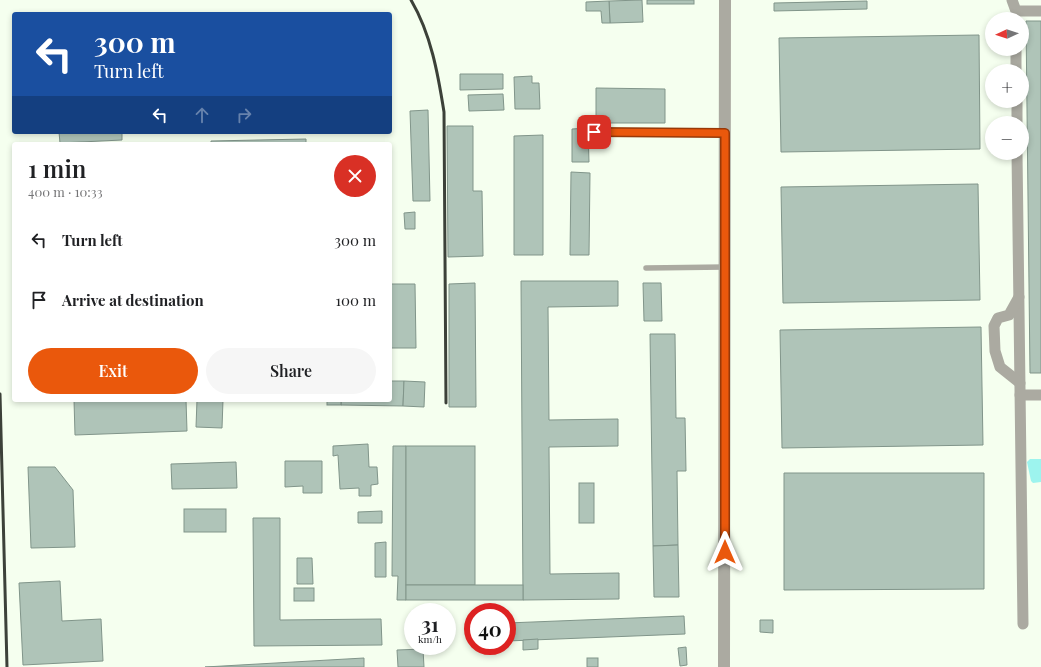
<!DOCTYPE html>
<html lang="en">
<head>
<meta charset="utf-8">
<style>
  :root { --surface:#fff; --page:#f6f6f6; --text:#202124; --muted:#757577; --accent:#ea580c }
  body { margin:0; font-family:"Playfair Display",serif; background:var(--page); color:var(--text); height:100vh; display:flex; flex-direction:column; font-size:15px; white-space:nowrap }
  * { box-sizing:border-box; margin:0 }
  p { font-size:13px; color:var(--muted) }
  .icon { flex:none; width:22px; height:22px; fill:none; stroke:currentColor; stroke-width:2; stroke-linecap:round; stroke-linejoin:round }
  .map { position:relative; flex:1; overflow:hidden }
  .drawer { position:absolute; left:12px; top:142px; width:380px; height:260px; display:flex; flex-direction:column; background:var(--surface); border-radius:4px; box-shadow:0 2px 6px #0003 }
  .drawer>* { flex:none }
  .hud { position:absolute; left:12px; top:12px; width:380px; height:122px; border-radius:4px; box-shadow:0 2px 6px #0003; background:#1a4fa0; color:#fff; overflow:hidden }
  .needle { width:26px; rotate:267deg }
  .controls { position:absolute; left:985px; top:12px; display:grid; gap:8px }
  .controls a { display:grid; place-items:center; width:44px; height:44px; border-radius:50%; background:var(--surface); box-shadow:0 2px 6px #0003; font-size:20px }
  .speed { position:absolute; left:404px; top:603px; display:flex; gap:8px; font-size:20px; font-weight:700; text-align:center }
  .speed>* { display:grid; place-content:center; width:52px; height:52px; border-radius:50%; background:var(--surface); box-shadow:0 2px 6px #0003; line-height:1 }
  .speed small { font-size:10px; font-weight:400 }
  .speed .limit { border:6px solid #d22; background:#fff; color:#111 }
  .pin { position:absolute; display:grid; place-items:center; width:34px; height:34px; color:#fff; margin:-17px; border-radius:8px; box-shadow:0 2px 6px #0006 }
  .me { position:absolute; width:44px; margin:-22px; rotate:0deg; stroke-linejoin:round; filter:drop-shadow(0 0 3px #0008) }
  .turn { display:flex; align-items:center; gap:14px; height:84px; padding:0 16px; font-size:18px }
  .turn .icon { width:52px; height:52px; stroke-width:2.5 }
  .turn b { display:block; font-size:28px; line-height:34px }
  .lanes { display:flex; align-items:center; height:38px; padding:0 16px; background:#0003; justify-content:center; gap:20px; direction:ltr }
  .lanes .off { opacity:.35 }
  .round { display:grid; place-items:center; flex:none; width:42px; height:42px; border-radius:21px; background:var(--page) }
  .summary { display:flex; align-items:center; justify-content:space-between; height:68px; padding:0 16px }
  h1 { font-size:24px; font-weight:600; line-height:30px }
  .button { display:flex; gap:8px; margin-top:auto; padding:8px 16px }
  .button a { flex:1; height:46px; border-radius:24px; background:var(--accent); color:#fff; font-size:16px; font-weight:600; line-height:46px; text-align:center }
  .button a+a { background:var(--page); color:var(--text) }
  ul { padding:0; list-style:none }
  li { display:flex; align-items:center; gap:12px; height:60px; padding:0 16px }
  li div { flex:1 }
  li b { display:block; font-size:15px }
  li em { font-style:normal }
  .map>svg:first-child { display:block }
  .water { fill:#9df4ee }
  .building { fill:#afc4b8; stroke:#81958a }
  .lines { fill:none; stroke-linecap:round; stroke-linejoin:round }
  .service { stroke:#abaaa1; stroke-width:5.5 }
  .minor { stroke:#abaaa1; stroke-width:11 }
  .tertiary { stroke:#abaaa1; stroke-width:12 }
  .rail { stroke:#3c4139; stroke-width:3 }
  .route-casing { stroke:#983908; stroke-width:10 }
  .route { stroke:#ea580c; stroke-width:7 }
</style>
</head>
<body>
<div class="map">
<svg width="1041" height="667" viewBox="0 0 1041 667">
  <rect width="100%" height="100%" fill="#f5ffef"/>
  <!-- water -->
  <path class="water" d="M1030 459H1041V482L1033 483 1031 481 1027 462Z"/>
  <!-- building -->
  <g class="building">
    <path d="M642 0 643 22 610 23 609 1Z"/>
    <rect x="647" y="0" width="47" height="4"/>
    <path d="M609 1 610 23H602L601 11H586V2Z"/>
    <path d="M867 1V9L774 11V3Z"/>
    <path d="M1026 21H1041V373H1030Z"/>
    <path d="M979 35 980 149 781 152 779 38Z"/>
    <path d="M460 74H503V89L460 90Z"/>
    <path d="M532 76V83H539L540 109H515L514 77Z"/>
    <path d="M596 88 665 89V123H596Z"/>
    <path d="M503 94 504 110 469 111 468 95Z"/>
    <path d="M428 110 430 201H413L410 111Z"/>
    <path d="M447 126H473V191H482L483 256 448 257Z"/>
    <path d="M588 128 589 162H572V129Z"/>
    <path d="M59 132H122V140L60 143Z"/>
    <path d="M543 135V255H514V136Z"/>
    <path d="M306 139V144H211V141Z"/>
    <path d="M571 172 590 173 589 255H570Z"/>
    <path d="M978 184 980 300 783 303 781 187Z"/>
    <path d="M415 212V229H405L404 213Z"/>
    <path d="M521 281H618V306L548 307 549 420 618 419V446L549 447 550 574 619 573V599L523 600Z"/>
    <path d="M475 283 476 407H449V284Z"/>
    <path d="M643 283H661L662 321H644Z"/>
    <path d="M390 284H415L416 348H391Z"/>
    <path d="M981 327 983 445 782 448 780 330Z"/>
    <path d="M650 334H675L676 418H685L686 471H677L678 545 653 546Z"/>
    <path d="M390 381H404L403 406 341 405V400H390Z"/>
    <path d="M404 381 425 382 424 407 403 406Z"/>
    <path d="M74 400H186L187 431 75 435Z"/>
    <path d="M197 400H223L222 428 196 427Z"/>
    <rect x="327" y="400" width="14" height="5"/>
    <path d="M368 444 369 467H377L378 484 371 485V496H359V488L340 489 338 455 333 456V446Z"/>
    <path d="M393 446H406V600H397L398 576H392Z"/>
    <rect x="406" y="446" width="69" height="139"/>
    <path d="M285 461H322V493H303V486L285 487Z"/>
    <path d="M236 462 237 488 172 489 171 464Z"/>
    <path d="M28 467H55L73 490 75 547 31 548Z"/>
    <path d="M784 473H984V589L784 590Z"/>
    <rect x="579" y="483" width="15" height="40"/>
    <rect x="184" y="509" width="42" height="23"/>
    <path d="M382 511V523H358V512Z"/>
    <path d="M253 518H280V620L381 619 382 645 254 646Z"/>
    <path d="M386 542V577H375V543Z"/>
    <path d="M678 545 679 597H654L653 546Z"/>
    <path d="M297 558H312L313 584H297Z"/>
    <path d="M60 581 62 621 101 619 103 661 23 665 19 583Z"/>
    <rect x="406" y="585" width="117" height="15"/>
    <rect x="294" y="588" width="20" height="13"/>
    <path d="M684 616 685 634 507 641V623Z"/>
    <path d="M760 620H773V633L760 632Z"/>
    <path d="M538 639V649L523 650V640Z"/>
    <path d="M686 647 687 665 680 666 678 648Z"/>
    <path d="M423 649 424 667H398L397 650Z"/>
    <path d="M364 658V667H205Z"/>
    <rect x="587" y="658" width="11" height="9"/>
  </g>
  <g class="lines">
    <!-- service -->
    <g class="service">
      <path d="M594 132 725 133"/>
      <path d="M646 268 725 267"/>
    </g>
    <!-- minor -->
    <g class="minor">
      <path d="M1012 0 1016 11H1041"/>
      <path d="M1016 49V71"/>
      <path d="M1017 101V123"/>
      <path d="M1017 153 1023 624"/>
      <path d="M1019 297 1009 315 998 318 994 326 995 351 1000 367 1020 383"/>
      <path d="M1020 395H1041"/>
    </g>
    <!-- tertiary -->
    <path class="tertiary" d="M724 667 725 0"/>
    <!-- rail -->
    <g class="rail">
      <path d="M411 0C431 34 438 74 444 112L446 403"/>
      <path d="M0 394 7 667"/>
    </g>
  </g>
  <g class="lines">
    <!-- route casing -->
    <g class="route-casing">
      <path id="route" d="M594 132 725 133V552"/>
    </g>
    <!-- route -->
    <use href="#route" class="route"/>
  </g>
</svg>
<div class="controls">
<a><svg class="needle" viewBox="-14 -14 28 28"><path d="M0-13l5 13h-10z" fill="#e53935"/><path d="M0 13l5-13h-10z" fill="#757577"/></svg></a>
<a>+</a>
<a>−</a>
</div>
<div class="speed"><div>31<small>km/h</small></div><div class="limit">40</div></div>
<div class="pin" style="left:594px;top:132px;background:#d93025"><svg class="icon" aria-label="arrive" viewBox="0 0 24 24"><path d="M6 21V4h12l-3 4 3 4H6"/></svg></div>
<svg class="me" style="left:725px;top:552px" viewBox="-20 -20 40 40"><path d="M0-17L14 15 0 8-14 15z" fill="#ea580c" stroke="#fff" stroke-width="4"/></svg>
<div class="hud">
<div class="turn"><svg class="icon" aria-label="left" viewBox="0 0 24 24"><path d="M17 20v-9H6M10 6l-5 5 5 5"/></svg><div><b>300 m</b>Turn left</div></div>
<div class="lanes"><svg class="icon" aria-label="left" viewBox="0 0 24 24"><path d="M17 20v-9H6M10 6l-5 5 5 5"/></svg><svg class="icon off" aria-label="ahead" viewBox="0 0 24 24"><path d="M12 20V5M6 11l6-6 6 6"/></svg><svg class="icon off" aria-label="right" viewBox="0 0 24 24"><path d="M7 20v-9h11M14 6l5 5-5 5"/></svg></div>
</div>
<section class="drawer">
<div class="summary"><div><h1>1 min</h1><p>400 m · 10:33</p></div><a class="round" style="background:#d93025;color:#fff"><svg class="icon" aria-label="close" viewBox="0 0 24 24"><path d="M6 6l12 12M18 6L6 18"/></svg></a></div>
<ul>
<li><svg class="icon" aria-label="left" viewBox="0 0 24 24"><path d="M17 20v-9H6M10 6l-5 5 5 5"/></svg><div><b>Turn left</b></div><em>300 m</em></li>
<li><svg class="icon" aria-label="arrive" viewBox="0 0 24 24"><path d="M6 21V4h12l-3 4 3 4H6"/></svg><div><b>Arrive at destination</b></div><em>100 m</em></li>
</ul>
<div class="button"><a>Exit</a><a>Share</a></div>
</section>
</div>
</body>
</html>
